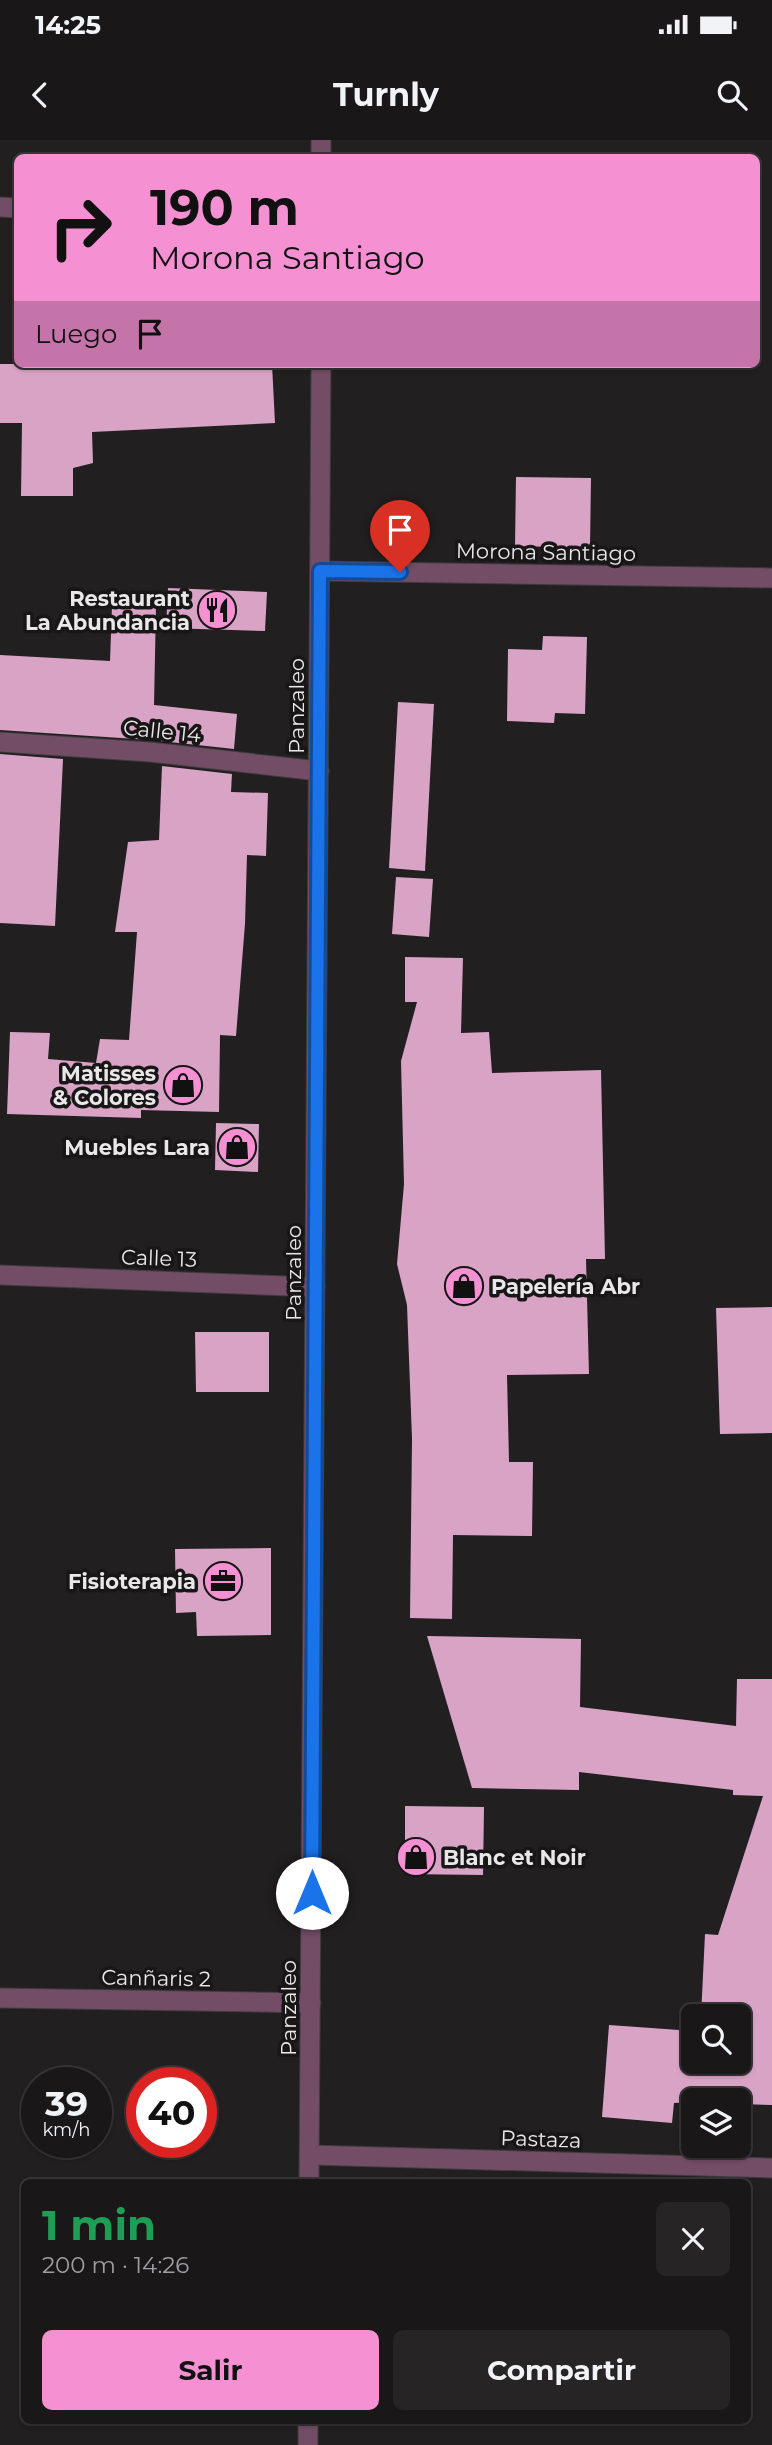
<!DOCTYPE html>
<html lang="es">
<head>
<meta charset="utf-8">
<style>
  :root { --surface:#1a1719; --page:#272426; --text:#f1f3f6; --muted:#9f9fa2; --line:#383638; --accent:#f591d2 }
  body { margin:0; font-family:Montserrat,sans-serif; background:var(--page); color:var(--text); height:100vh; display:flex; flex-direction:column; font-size:26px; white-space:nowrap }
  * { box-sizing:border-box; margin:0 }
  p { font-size:23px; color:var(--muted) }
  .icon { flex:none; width:38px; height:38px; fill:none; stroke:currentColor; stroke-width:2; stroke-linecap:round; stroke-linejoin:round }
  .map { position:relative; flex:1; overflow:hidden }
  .side { position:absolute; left:21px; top:2039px; width:730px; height:245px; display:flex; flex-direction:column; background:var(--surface); border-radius:10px; box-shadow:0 2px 5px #0004,0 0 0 2px var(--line) }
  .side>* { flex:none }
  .top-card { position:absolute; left:14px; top:14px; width:746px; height:214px; border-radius:10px; box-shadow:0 2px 5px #0004,0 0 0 2px var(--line); background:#f591d2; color:#111; overflow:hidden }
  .fabs { position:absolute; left:681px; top:1864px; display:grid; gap:14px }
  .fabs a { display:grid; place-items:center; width:70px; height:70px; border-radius:10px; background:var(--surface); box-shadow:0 2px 5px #0004,0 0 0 2px var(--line); font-size:35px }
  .speed { position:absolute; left:21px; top:1927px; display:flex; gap:14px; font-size:35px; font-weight:700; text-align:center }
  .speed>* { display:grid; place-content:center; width:91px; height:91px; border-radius:50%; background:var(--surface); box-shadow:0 2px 5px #0004,0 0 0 2px var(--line); line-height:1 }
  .speed small { font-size:18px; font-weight:400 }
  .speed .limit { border:10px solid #d22; background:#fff; color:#111 }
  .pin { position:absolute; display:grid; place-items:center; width:60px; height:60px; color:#fff; margin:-72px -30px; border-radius:50% 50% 50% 0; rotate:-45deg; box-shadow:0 0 7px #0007 }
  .pin .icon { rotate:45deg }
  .me { position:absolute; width:77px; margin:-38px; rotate:0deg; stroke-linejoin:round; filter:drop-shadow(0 0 5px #0008) }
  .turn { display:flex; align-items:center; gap:24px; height:147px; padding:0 21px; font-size:32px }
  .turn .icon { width:91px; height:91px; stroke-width:2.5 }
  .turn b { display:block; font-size:49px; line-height:60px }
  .then { display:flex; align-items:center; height:66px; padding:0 21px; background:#0003; gap:14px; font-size:26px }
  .round { display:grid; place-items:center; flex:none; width:74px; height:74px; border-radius:10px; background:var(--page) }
  .overview { display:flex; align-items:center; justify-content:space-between; height:119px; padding:0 21px }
  h1 { font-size:42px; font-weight:700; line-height:52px; color:#1e9e55 }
  .action { display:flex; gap:14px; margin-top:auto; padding:14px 21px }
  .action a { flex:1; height:80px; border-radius:10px; background:var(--accent); color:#111; font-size:28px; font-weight:700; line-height:80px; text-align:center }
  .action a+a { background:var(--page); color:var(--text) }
  .status { display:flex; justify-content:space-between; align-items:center; height:49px; padding:0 35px; background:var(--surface); direction:ltr }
  .status svg { height:19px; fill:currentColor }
  header { display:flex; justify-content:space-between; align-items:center; height:91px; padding:0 21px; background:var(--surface); font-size:32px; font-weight:700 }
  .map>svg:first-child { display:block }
  .building { fill:#d9a3c5 }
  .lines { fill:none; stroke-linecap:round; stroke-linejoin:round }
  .minor-casing { stroke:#3e3b3d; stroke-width:21 }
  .tertiary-casing { stroke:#3e3b3d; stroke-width:21 }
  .minor { stroke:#734c65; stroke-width:19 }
  .tertiary { stroke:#734c65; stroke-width:19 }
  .route-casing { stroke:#114b97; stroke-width:18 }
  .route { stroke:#1a73e8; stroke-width:12 }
  .labels { text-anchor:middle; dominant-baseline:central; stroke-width:7; stroke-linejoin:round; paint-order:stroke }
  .street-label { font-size:21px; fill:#e9e7e8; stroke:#191618 }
  .poi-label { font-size:21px; font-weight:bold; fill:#e9e7e8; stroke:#191618; text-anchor:end }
</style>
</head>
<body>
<div class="status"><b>14:25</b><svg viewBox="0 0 49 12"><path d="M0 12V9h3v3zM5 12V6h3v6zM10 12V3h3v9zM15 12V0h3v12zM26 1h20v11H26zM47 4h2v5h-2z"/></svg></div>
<header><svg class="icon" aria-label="back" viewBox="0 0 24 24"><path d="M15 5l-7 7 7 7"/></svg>Turnly<svg class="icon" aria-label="search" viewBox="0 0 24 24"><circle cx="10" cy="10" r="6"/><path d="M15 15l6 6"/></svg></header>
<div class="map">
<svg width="772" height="2305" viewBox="0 0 772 2305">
  <rect width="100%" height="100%" fill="#221f21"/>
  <!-- building -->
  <g class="building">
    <path d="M0 224H272L275 283 92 292 93 323 73 328V356H21L22 283H0Z"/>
    <path d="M516 337 591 338 590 408 515 406Z"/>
    <path d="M168 448 267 452 265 491 166 488Z"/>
    <path d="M112 466H156L154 565 237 574 234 609 151 600 0 590V515L110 521Z"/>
    <path d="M543 496 587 497 585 574 555 573 554 583 507 581 508 509 542 510Z"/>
    <path d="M398 562 434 564 425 731 389 728Z"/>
    <path d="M0 614 63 619 55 786 0 783Z"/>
    <path d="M162 626 232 634 231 652 268 653 266 716 247 715 245 784 236 896 220 895 219 972 141 970V978L7 974 10 892 50 893 48 919 96 923 100 899 129 900 137 792H115L128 702 159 700Z"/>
    <path d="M396 737 433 739 429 797 392 794Z"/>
    <path d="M405 817 463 818 461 893 489 892 492 933 601 930 605 1119H586L589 1234 507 1235 509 1322H533L532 1396 453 1395 452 1479 410 1478 412 1299 407 1165 397 1124 404 1044 401 921 417 862H405Z"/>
    <path d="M216 983 259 984 258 1032 215 1030Z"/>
    <path d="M772 1167V1293L720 1294 716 1168Z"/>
    <path d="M195 1192H269V1252H196Z"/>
    <path d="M271 1408V1495L197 1496 196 1472 176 1473 175 1409Z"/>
    <path d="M427 1496 581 1499 580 1567 736 1586 737 1539H772V1965L738 1964V1960L674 1963 672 1983 602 1977 609 1885 693 1891V1922H738V1876H701L705 1794 718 1795 763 1656 733 1655V1650L579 1632V1650L472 1648Z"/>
    <path d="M405 1666 484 1667 483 1735 405 1734Z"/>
  </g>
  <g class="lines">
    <!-- minor casing -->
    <g class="minor-casing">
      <g id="minor">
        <path d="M320 431 772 438"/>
        <path d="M0 602 150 612 319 631"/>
        <path d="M0 1135 315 1147"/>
        <path d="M0 1858 311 1863"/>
        <path d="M310 2015 772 2028"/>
      </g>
    </g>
    <!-- tertiary casing -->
    <g class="tertiary-casing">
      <g id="tertiary">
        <path d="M321 0V18"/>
        <path d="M0 67 18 68"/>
        <path d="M309 2042 321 224"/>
        <path d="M308 2305V2280"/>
      </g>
    </g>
    <!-- minor -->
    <use href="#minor" class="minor"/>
    <!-- tertiary -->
    <use href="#tertiary" class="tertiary"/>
  </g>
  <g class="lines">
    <!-- route casing -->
    <g class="route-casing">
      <path id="route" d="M312 1753 320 431 400 432"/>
    </g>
    <!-- route -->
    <use href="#route" class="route"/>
  </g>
  <!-- icons -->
  <defs>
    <g id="restaurant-disc" transform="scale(2.0125)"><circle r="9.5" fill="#f591d2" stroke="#191618"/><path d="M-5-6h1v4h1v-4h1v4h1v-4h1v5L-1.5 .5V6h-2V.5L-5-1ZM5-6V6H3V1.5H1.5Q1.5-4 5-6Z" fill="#111"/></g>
    <g id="shop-disc" transform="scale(2.0125)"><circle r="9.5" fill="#f591d2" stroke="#191618"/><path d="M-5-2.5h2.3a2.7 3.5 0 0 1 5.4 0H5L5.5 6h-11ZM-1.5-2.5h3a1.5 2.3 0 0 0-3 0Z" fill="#111"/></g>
    <g id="office-disc" transform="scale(2.0125)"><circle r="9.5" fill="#f591d2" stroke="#191618"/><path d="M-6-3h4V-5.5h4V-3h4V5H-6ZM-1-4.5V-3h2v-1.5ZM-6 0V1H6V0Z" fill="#111"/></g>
  </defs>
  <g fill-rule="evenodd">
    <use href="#restaurant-disc" x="217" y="470"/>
    <use href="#shop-disc" x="183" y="945"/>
    <use href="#shop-disc" x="237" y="1007"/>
    <use href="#shop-disc" x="464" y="1146"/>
    <use href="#office-disc" x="223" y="1441"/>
    <use href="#shop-disc" x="416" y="1717"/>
  </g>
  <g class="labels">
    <!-- street labels -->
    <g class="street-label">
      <text transform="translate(546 412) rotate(1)">Morona Santiago</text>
      <text transform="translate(296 566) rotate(-90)">Panzaleo</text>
      <text transform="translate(162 591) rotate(6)">Calle 14</text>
      <text transform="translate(159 1118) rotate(2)">Calle 13</text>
      <text transform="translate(293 1133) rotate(-90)">Panzaleo</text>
      <text transform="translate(156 1838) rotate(1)">Canñaris 2</text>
      <text transform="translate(288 1868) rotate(-90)">Panzaleo</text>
      <text transform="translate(541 1999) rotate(2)">Pastaza</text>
    </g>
    <!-- poi labels -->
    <g class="poi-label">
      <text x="190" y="458">Restaurant<tspan x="190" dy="24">La Abundancia</tspan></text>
      <text x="156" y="933">Matisses<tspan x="156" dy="24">&amp; Colores</tspan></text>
      <text x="210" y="1007">Muebles Lara</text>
      <text x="491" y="1146" text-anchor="start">Papelería Abr</text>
      <text x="196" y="1441">Fisioterapia</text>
      <text x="443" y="1717" text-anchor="start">Blanc et Noir</text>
    </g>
  </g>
</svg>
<div class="fabs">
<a><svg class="icon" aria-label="search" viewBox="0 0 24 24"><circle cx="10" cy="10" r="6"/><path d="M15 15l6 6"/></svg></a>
<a><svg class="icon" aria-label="layers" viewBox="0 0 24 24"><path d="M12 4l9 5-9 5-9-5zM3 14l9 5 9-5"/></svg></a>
</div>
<div class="speed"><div>39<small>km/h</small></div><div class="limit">40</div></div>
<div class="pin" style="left:400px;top:432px;background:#d93025"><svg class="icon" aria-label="arrive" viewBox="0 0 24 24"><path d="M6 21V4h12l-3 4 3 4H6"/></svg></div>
<svg class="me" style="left:312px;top:1753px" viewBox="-20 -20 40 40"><circle r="19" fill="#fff"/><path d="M0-13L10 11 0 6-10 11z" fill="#1a73e8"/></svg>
<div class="top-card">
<div class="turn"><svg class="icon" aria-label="right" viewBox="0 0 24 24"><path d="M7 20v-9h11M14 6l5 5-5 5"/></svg><div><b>190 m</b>Morona Santiago</div></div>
<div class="then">Luego<svg class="icon" aria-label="arrive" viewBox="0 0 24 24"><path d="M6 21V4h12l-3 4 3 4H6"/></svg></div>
</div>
<section class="side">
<div class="overview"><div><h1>1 min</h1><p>200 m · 14:26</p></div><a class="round"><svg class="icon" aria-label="close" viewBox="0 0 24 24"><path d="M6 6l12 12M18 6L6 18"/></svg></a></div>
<div class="action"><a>Salir</a><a>Compartir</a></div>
</section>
</div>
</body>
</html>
